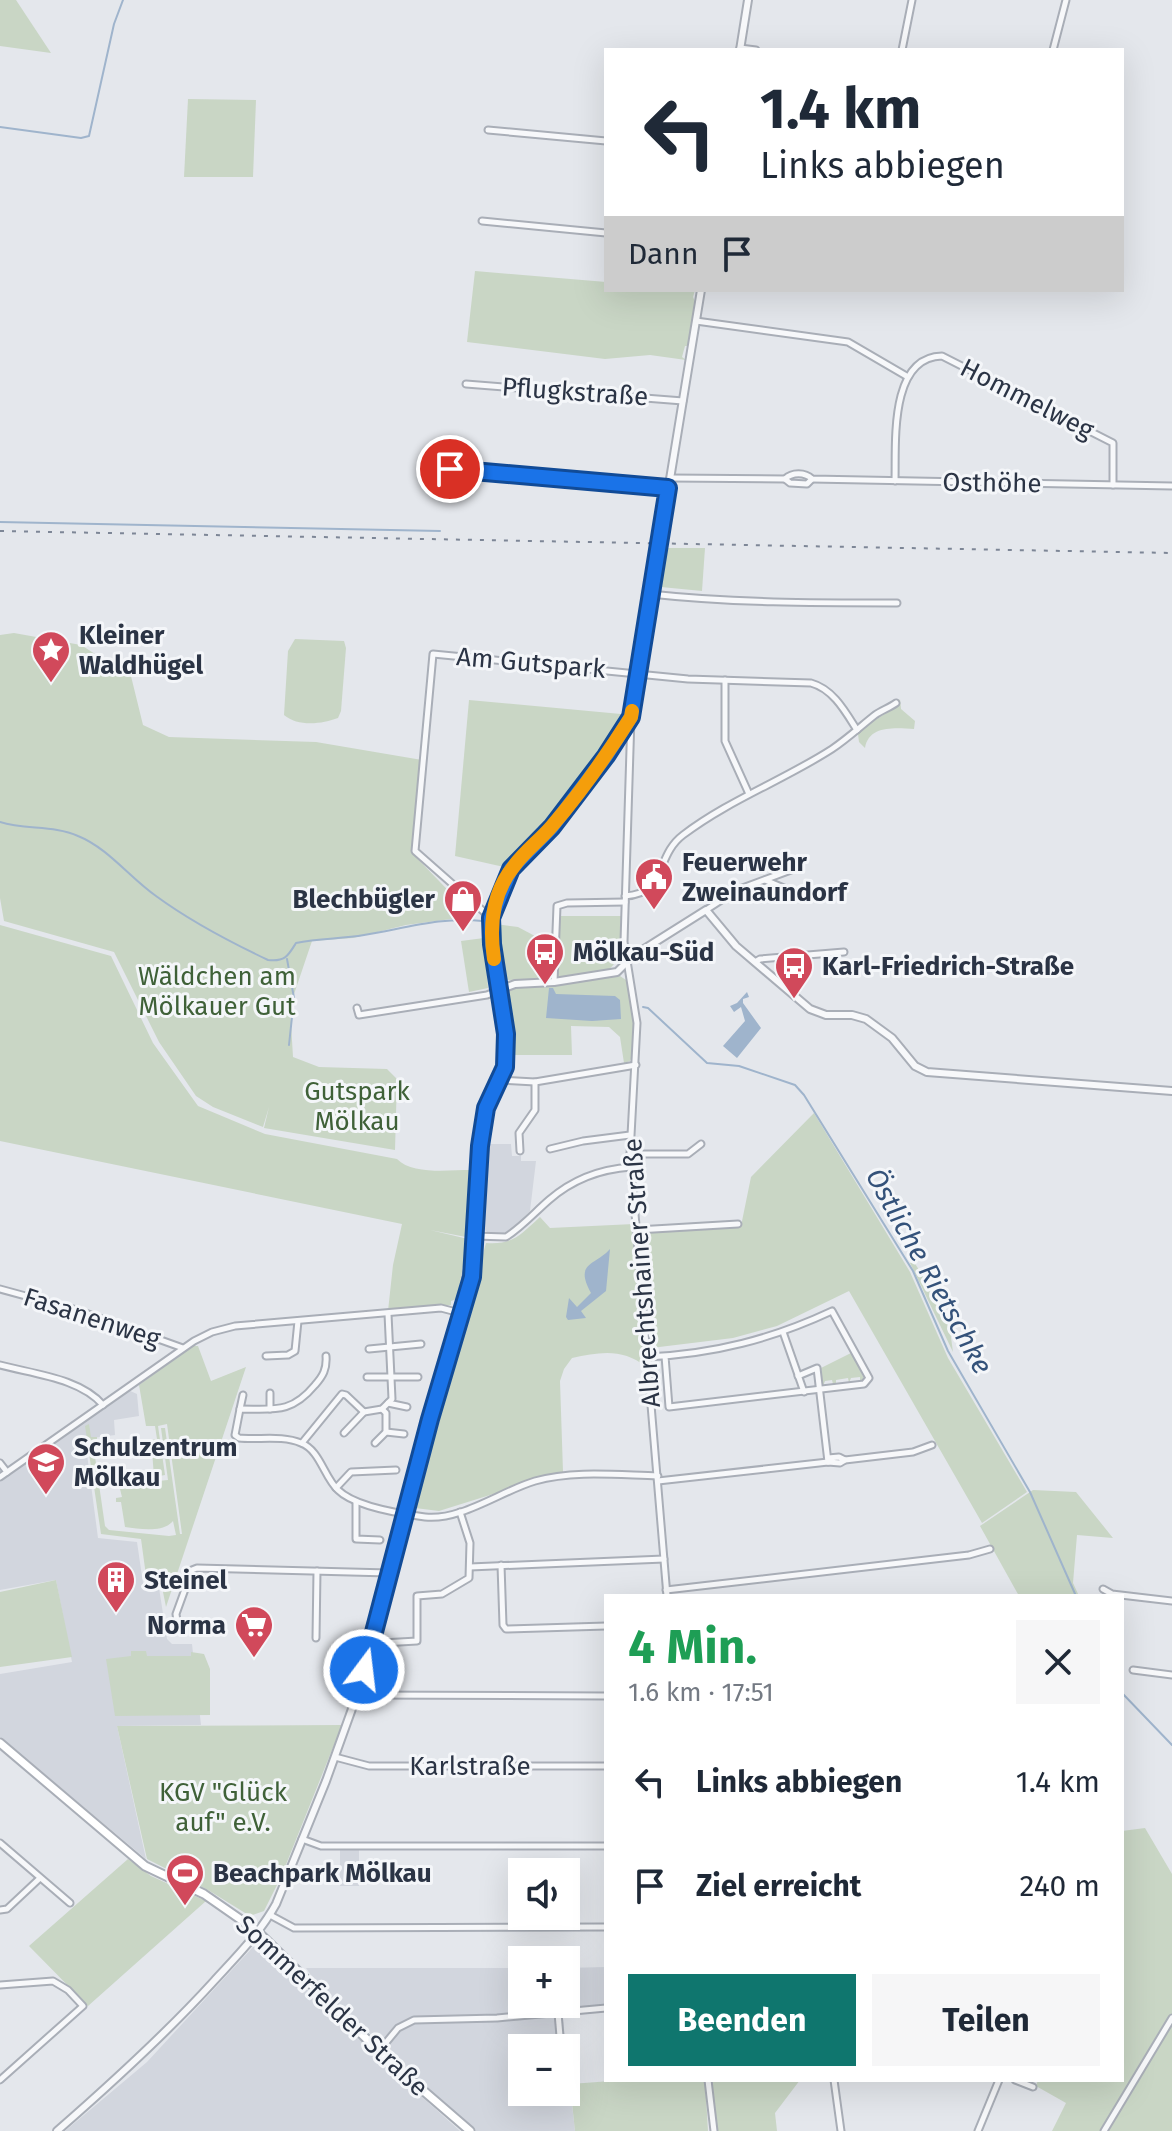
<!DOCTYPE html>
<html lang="de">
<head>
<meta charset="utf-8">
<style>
  :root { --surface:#fff; --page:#f6f6f7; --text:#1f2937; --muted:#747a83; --accent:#0f766e }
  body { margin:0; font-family:"Fira Sans",sans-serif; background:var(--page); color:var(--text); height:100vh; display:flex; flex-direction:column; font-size:30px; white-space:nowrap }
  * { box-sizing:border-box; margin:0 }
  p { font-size:26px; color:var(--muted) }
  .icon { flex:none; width:44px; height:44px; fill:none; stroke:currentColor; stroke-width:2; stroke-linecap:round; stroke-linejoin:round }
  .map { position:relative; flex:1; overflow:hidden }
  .drawer { position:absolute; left:604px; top:1594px; width:520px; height:488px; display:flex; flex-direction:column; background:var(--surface); border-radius:0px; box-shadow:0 8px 32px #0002 }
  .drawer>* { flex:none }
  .banner { position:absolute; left:604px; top:48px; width:520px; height:244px; border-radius:0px; box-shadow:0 8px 32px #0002; background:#fff; color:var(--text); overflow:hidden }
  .controls { position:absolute; left:508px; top:1858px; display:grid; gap:16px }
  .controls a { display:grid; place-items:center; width:72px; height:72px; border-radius:0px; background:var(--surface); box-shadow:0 8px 32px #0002; font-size:40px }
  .pin { position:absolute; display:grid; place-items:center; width:68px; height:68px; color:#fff; margin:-34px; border:4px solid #fff; border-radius:50%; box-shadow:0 2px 8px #0007 }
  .me { position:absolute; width:88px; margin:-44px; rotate:15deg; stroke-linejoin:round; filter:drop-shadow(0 0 6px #0008) }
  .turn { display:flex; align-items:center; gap:28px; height:168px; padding:0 24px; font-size:36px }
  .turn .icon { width:104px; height:104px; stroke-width:2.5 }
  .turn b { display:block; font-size:56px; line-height:68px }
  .then { display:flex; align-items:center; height:76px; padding:0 24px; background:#0003; gap:16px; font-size:30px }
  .round { display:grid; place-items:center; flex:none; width:84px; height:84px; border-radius:0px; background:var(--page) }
  .summary { display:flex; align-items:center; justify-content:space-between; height:136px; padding:0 24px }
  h1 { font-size:48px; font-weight:700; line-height:60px; color:#1e9e55 }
  .button { display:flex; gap:16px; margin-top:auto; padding:16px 24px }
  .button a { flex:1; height:92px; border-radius:0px; background:var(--accent); color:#fff; font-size:32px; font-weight:700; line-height:92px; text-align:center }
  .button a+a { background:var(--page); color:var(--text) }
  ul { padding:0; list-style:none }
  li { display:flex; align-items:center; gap:24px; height:104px; padding:0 24px }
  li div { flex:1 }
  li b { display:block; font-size:30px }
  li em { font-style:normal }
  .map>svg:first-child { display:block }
  .built { fill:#d2d6de }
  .green { fill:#c9d6c5 }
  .water { fill:#9fb4cc }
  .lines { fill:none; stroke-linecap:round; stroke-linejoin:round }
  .stream { stroke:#9fb4cc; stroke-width:2 }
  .minor-casing { stroke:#a9aeb7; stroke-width:9 }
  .tertiary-casing { stroke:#a9aeb7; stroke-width:10 }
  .secondary-casing { stroke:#a9aeb7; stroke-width:11 }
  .minor { stroke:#f7f8fa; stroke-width:5 }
  .tertiary { stroke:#f7f8fa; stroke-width:6 }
  .secondary { stroke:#fff; stroke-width:7 }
  .rail { stroke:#7d8696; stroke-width:2; stroke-dasharray:4 8; stroke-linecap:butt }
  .route-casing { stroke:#114b97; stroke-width:20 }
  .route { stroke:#1a73e8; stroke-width:14 }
  .slow { stroke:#f59e0b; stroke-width:14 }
  .labels { text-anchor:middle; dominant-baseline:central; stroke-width:6; stroke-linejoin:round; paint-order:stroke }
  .street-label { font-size:26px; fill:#2b3445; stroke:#f4f6f9 }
  .poi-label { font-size:26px; font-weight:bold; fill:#2b3445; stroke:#f4f6f9; text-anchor:start }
  .park-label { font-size:26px; fill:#3f6138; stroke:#f4f6f9 }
  .water-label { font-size:28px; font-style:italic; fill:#34527a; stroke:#f4f6f9 }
</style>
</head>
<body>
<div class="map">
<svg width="1172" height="2131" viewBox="0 0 1172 2131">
  <rect width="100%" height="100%" fill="#e4e7ec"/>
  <!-- built -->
  <g class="built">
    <path d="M486 1144H511L512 1156H521V1161H536L530 1211 519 1223 500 1236 491 1235 481 1227 483 1159Z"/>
    <path d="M128 1390 137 1394 139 1416 114 1420 115 1435 85 1439 98 1538 137 1542 144 1590 159 1588 167 1639 172 1644H192L201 1725 117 1726 146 1859 0 1737V1674L72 1662 56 1580 0 1590V1481Z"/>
    <rect x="340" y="1850" width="19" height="36"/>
    <path d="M261 1946 393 2071 460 2131H65L147 2062 253 1947Z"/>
    <path d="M606 1967V2004L562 2009 566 2048H522V2092H566V2052L575 2131H476L401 2064 313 1978 306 1968H522V2004H566V1968Z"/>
  </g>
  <!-- green -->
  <g class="green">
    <path d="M0 0H16L51 53 0 46Z"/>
    <path d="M188 99 256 100 253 177H184Z"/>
    <path d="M475 271 606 282V290H695L693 297 696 304 689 346H685L682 357 686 360 650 355 605 359 467 342Z"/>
    <path d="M664 548H705L702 591 661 587Z"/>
    <path d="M14 633 81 645 106 661 129 668 143 725 169 737 316 742 422 760 413 854 467 910 459 918 406 925 353 938 312 941 290 1006 293 1057 319 1067 387 1069 397 1079 395 1150 264 1128 269 1107 263 1127 213 1107 196 1096 159 1042 114 952 4 921 0 898V635Z"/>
    <path d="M295 639 344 641 346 648 341 711 338 718C322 724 298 727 284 715L288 651Z"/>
    <path d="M900 699 901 709 915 721 914 729C895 728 869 725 865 748L859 742 858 734C870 719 891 715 900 699Z"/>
    <path d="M469 700 621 714 625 716 623 723 550 826 511 865 504 867 455 856Z"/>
    <path d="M557 916H621C619 935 624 962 606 971L555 978Z"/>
    <path d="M496 924 518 927 550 944V978L506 980 503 978Z"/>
    <path d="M0 925 111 956 153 1043 198 1106 265 1134 397 1159C412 1175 449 1170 470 1170L466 1237 430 1230 468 1239 457 1299 451 1301V1305L388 1311 393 1265 402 1224 0 1141Z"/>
    <path d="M484 938 488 988 469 992 461 941Z"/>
    <path d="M620 976 629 982C631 1004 642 1041 630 1061L624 1063 620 1037 609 1027 571 1026 572 1055H510C511 1038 505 1004 509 991L517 988Z"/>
    <path d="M814 1113 910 1272 948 1358 1027 1492 982 1523 849 1291 777 1326 733 1338 651 1348 642 1233 741 1226 751 1177Z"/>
    <path d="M540 1217 550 1228 634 1224 646 1367C623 1348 600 1352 572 1358L564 1369 560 1381 563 1472 439 1511 415 1508 414 1499 486 1243C514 1245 521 1234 540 1217Z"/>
    <path d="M914 1262 948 1316 953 1352 910 1263Z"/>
    <path d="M193 1346H198L211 1381 246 1367 166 1607 162 1587 147 1583 141 1539 101 1534 85 1426 89 1424 91 1437H97V1442L93 1443 105 1526 109 1530 169 1536 176 1535 173 1521C163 1533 140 1529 125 1527L121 1502H116V1498L122 1497 119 1485 168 1480 161 1428H165L180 1534H182L167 1424 158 1426 165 1475 154 1477 152 1450H148L147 1441 157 1439 155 1426H146L139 1385Z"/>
    <path d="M853 1352 864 1379 860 1382V1377L851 1378 849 1383 848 1378 836 1380V1384H833L832 1380 825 1381 823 1386 821 1368Z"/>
    <path d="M1033 1490 1076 1492 1113 1538 1077 1535 1073 1583 1079 1596H1019L980 1526Z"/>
    <path d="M56 1580 72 1657 0 1667V1592Z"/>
    <path d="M131 1651H146L147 1656H191V1652L204 1654 210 1669V1715L115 1716 106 1659 131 1656Z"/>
    <path d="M342 1725 281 1877 264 1911 250 1916 208 1890 147 1859 117 1726Z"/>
    <path d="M1145 1828 1172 1874V2131H1052L1066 2103 1036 2086 1038 2080H1122V1831Z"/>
    <path d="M128 1859 151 1876 206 1901 88 2006 29 1946Z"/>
    <path d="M625 2080H705L708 2131H575L570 2084Z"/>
    <path d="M711 2080H800L775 2113 777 2131H716Z"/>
  </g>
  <!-- water -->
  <g class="water">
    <path d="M549 988H553L556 994 615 996 620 1000 621 1019 592 1021 546 1018Z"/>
    <path d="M747 992 749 997 743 999V1003L761 1028 737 1058 723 1046 745 1021 741 1007 734 1012 730 1006 737 1003Z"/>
    <path d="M610 1249 606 1291 581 1311 586 1318 568 1320 566 1317 569 1298 577 1307 591 1293C574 1262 595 1266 610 1249Z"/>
  </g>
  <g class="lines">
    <!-- stream -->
    <g class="stream">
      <path d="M0 127 81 138 89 136 114 24 123 0"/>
      <path d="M0 522 440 531"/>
      <path d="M0 822C25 830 54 825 78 836 108 848 130 878 156 896 190 921 230 942 268 960 285 962 288 956 296 943 319 938 341 939 364 935 402 929 443 916 482 921"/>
      <path d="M287 959 294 998 289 1045"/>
      <path d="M643 1007 648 1008 707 1063 739 1066 795 1085 804 1095 913 1271 948 1351 1030 1492 1076 1596"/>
      <path d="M1122 1693 1172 1745"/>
    </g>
    <!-- minor casing -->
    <g class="minor-casing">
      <g id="minor">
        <path d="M740 48 756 50"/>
        <path d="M902 50 912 0"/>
        <path d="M1053 50 1066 0"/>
        <path d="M488 130 606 141"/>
        <path d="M482 221 606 233"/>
        <path d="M696 321 848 342 908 377"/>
        <path d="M466 384 683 401"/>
        <path d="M450 469 668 488"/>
        <path d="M670 478 785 479C792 472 805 472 812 479L1172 486"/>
        <path d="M785 479 790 483 807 484 812 479"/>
        <path d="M895 481C896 443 889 357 942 356L1113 443V485"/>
        <path d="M650 594C732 603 815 603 897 603"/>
        <path d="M725 680V741L749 794"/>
        <path d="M631 717 624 942 637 1023 630 1154 667 1596"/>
        <path d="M765 880 786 889"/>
        <path d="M625 896C667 894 655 856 683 835 729 800 784 780 832 749 847 739 861 726 875 715 882 710 889 708 896 703"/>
        <path d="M706 910 737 890 791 870"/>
        <path d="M491 918 415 851 433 654 688 679 811 683C833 689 845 711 857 730"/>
        <path d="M755 962 760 959 844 952"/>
        <path d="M554 982 557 906 567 903 625 902"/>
        <path d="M357 1008 359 1015 487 995 499 990"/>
        <path d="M500 1080 535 1082 636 1065"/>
        <path d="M550 1149 583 1141 630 1135"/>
        <path d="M520 1151 519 1133 535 1110V1082"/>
        <path d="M630 1154H688L701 1144"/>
        <path d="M637 1230 738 1224"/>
        <path d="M475 1236 506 1237C522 1227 535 1212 549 1200 572 1180 601 1169 631 1167"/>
        <path d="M0 1289 77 1310 183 1348"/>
        <path d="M783 1332 804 1392"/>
        <path d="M369 1349 421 1344"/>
        <path d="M266 1356 288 1355 295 1351 298 1321"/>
        <path d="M326 1356C327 1369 323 1376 315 1385 291 1414 274 1409 240 1409L235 1435 239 1438C259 1440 282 1435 301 1443 320 1450 324 1477 338 1490 355 1507 402 1514 425 1517 461 1521 501 1491 535 1481 574 1470 617 1475 658 1476"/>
        <path d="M647 1357C714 1354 772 1339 832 1311L869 1378 864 1384 669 1407 665 1356"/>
        <path d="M0 1365C33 1374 80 1378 103 1405"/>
        <path d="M798 1376 817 1368 828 1462"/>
        <path d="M367 1377H418"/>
        <path d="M270 1393V1409"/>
        <path d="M388 1403 407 1407"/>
        <path d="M240 1409 243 1395"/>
        <path d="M386 1432 404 1434"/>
        <path d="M344 1433 364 1412"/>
        <path d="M302 1443 342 1394 346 1395 364 1412 382 1409 392 1399 388 1314"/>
        <path d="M375 1443 386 1432V1413L382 1409"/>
        <path d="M828 1458 839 1457 845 1460"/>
        <path d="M0 1463 7 1472"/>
        <path d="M0 1477 194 1341 212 1332 235 1326 441 1308 460 1313"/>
        <path d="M658 1481 828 1462 840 1463 845 1460 913 1452 932 1445"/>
        <path d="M336 1488 351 1472 396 1470"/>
        <path d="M356 1502V1539L380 1540"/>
        <path d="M501 1565 503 1625 506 1629 606 1626"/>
        <path d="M470 1567 664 1559"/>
        <path d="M1103 1589 1112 1594 1172 1601"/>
        <path d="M666 1590 969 1555 990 1549"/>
        <path d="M178 1628 176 1614 192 1570 197 1568 389 1573"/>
        <path d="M316 1638 317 1571"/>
        <path d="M382 1643 417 1641V1596L442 1594 469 1578 470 1543 460 1512"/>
        <path d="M1133 1670 1172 1675"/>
        <path d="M357 1695 606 1696"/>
        <path d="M335 1757 369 1766H606"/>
        <path d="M302 1839 321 1846H606"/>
        <path d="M0 1843 70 1903"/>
        <path d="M0 1910 7 1909 39 1879"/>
        <path d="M270 1915 294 1928 606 1927"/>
        <path d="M0 1985 53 1981 68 1990 83 2006 0 2080"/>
        <path d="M558 2013 561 2048"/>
        <path d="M379 2051 398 2028 414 2020 497 2018 606 2008"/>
        <path d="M517 2067 522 2066"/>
        <path d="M708 2080 714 2131"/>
        <path d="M834 2080 841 2131"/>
        <path d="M1015 2080 1033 2087"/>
        <path d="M978 2131 999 2080"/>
        <path d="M1104 2131 1172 2018"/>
      </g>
    </g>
    <!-- tertiary casing -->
    <g class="tertiary-casing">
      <g id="tertiary">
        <path d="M740 50 748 0"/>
        <path d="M499 990 515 984 554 982 617 972 633 956 706 910 736 946 810 1009 826 1015H852L866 1019 892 1038 915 1066 927 1072 1172 1091"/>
        <path d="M465 1296 466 1278 474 1243 480 1146 486 1108 505 1067 506 1034 492 944 491 918 511 869 552 827 606 756 631 717 701 290"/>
        <path d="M57 2131C112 2083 165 2035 214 1981 236 1957 260 1933 276 1904L326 1781 357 1695 430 1419 469 1289 471 1264"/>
      </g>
    </g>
    <!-- secondary casing -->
    <g class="secondary-casing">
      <path id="secondary" d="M0 1743 145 1866 204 1894 257 1931 389 2061 470 2131"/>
    </g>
    <!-- minor -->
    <use href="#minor" class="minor"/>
    <!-- tertiary -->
    <use href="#tertiary" class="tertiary"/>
    <!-- secondary -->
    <use href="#secondary" class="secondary"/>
    <!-- rail -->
    <path class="rail" d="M0 531 1172 553"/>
  </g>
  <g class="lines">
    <!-- route casing -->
    <g class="route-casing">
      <path id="route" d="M364 1670 430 1419 472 1277 480 1146 486 1108 505 1067 506 1034 492 944 491 918 511 869 552 827 606 756 631 717 668 488 450 469"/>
    </g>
    <!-- route -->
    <use href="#route" class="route"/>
    <!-- slow -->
    <path class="slow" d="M494 959C489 926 492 893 514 866 525 851 540 840 552 826 581 792 607 755 631 717L632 711"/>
  </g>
  <!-- icons -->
  <defs>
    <g id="sight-pin" transform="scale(2)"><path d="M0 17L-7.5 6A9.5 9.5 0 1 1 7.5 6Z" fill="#d1495b" stroke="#f4f6f9"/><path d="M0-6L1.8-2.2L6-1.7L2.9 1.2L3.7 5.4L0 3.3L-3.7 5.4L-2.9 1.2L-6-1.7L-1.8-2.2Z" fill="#fff"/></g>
    <g id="civic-pin" transform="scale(2)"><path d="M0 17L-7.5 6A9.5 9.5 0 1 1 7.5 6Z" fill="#d1495b" stroke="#f4f6f9"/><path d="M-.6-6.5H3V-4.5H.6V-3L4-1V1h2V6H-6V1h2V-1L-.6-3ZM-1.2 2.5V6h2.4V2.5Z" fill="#fff"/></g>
    <g id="shop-pin" transform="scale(2)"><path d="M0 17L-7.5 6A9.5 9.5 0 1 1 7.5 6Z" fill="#d1495b" stroke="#f4f6f9"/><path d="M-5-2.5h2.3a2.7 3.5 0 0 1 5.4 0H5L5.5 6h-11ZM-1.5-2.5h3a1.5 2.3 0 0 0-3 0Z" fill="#fff"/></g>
    <g id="bus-pin" transform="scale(2)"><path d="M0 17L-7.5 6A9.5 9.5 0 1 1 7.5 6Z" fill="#d1495b" stroke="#f4f6f9"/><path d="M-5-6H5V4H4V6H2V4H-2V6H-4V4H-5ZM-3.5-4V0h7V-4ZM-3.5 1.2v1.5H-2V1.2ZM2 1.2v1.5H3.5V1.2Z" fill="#fff"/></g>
    <g id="school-pin" transform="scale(2)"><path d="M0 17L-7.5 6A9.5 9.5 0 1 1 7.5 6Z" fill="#d1495b" stroke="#f4f6f9"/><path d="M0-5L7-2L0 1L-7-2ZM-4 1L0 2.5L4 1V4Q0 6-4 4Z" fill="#fff"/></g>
    <g id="building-pin" transform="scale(2)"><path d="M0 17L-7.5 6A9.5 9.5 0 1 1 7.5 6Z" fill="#d1495b" stroke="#f4f6f9"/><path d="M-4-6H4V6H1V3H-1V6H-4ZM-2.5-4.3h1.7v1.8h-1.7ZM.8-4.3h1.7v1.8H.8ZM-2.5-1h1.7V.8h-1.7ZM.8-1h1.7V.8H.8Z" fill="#fff"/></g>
    <g id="supermarket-pin" transform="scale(2)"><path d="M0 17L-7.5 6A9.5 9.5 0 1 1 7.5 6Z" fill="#d1495b" stroke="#f4f6f9"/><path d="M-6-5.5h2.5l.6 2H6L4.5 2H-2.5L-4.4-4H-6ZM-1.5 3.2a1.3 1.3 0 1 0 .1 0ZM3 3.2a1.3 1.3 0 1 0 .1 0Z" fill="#fff"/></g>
    <g id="stadium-pin" transform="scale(2)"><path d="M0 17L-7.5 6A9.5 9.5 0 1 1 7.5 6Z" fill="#d1495b" stroke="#f4f6f9"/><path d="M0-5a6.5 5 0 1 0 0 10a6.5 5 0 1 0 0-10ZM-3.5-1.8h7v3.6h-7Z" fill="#fff"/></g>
  </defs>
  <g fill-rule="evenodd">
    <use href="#sight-pin" x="51" y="650"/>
    <use href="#civic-pin" x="654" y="877"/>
    <use href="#shop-pin" x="463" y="899"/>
    <use href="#bus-pin" x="545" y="952"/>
    <use href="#bus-pin" x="794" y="966"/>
    <use href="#school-pin" x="46" y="1462"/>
    <use href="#building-pin" x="116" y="1580"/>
    <use href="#supermarket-pin" x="254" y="1625"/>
    <use href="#stadium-pin" x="185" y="1873"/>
  </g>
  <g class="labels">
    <!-- street labels -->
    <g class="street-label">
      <text transform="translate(575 392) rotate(4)">Pflugkstraße</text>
      <text transform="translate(1027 399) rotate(27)">Hommelweg</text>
      <text transform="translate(992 483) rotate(1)">Osthöhe</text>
      <text transform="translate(531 663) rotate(5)">Am Gutspark</text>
      <text transform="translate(642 1273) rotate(-94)">Albrechtshainer Straße</text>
      <text transform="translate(92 1318) rotate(18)">Fasanenweg</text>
      <text x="470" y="1766">Karlstraße</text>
      <text transform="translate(332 2006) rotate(43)">Sommerfelder Straße</text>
    </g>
    <!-- poi labels -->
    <g class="poi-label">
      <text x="79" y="635">Kleiner<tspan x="79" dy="30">Waldhügel</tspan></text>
      <text x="682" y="862">Feuerwehr<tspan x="682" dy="30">Zweinaundorf</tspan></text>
      <text x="435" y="899" text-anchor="end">Blechbügler</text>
      <text x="573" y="952">Mölkau-Süd</text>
      <text x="822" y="966">Karl-Friedrich-Straße</text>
      <text x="74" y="1447">Schulzentrum<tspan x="74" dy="30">Mölkau</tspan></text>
      <text x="144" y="1580">Steinel</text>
      <text x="226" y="1625" text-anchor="end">Norma</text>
      <text x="213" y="1873">Beachpark Mölkau</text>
    </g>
    <!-- park labels -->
    <g class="park-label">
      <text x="217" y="976">Wäldchen am<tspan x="217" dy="30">Mölkauer Gut</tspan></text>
      <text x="357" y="1091">Gutspark<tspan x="357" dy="30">Mölkau</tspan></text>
      <text x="223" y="1792">KGV "Glück<tspan x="223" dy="30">auf" e.V.</tspan></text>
    </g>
    <!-- water labels -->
    <g class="water-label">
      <text transform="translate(929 1271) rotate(61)">Östliche Rietschke</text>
    </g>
  </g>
</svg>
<div class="controls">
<a><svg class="icon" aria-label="sound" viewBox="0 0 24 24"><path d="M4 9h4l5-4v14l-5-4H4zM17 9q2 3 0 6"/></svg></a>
<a>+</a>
<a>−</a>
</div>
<div class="pin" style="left:450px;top:469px;background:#d93025"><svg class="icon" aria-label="arrive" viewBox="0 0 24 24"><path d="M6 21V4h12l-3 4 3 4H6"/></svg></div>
<svg class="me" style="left:364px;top:1670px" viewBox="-20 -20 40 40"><circle r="17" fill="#1a73e8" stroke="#fff" stroke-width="3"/><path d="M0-11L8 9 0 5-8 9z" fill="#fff"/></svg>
<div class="banner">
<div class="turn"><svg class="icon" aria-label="left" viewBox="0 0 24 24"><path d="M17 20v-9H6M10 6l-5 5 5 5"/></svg><div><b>1.4 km</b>Links abbiegen</div></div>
<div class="then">Dann<svg class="icon" aria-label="arrive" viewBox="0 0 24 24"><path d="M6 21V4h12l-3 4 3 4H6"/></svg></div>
</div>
<section class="drawer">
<div class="summary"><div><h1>4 Min.</h1><p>1.6 km · 17:51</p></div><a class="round"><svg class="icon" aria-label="close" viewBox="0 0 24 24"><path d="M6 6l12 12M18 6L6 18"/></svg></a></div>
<ul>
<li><svg class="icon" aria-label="left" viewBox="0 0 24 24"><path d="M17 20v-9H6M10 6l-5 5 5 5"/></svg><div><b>Links abbiegen</b></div><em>1.4 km</em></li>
<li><svg class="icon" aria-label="arrive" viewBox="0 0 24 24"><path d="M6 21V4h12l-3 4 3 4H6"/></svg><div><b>Ziel erreicht</b></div><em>240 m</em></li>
</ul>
<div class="button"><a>Beenden</a><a>Teilen</a></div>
</section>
</div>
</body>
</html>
